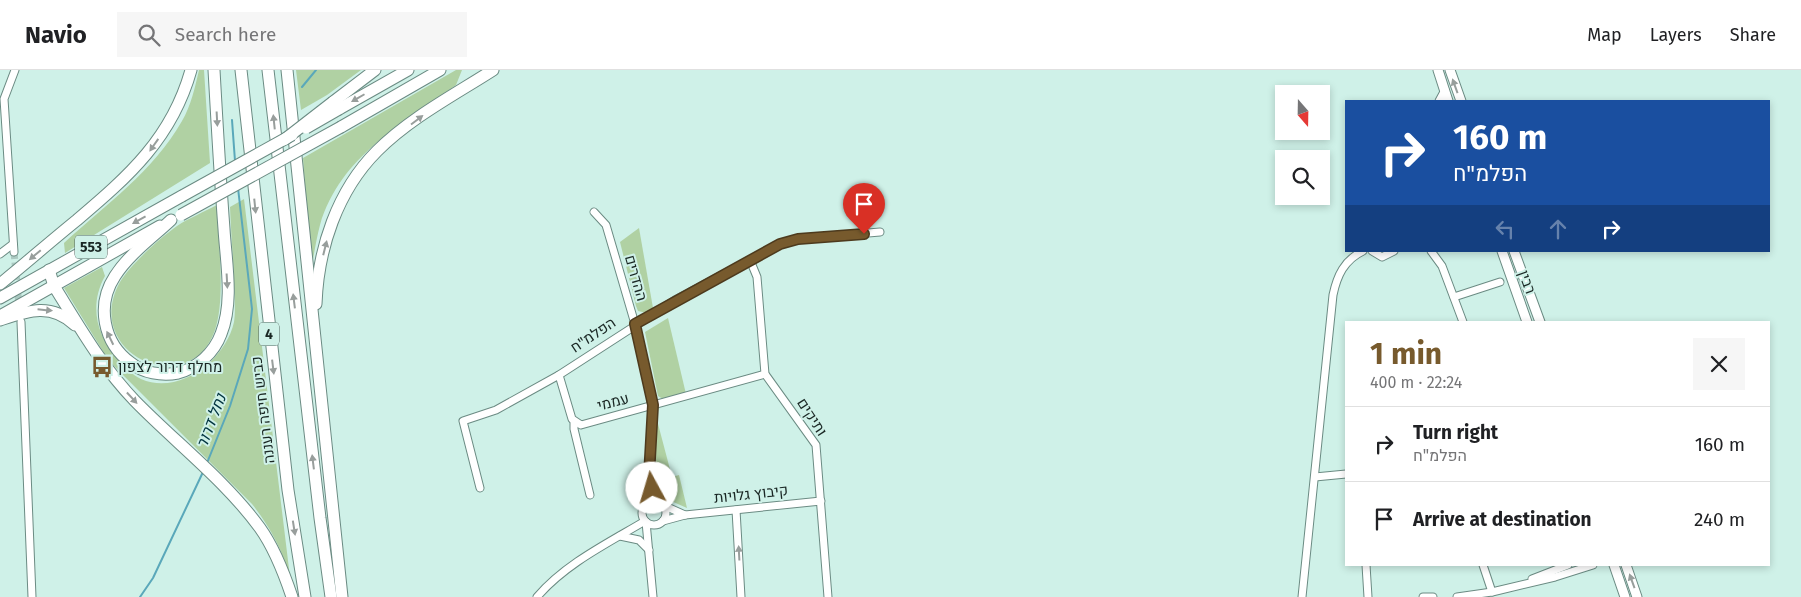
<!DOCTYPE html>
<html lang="en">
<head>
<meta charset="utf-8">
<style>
  :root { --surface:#fff; --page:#f6f6f6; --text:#202124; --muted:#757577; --line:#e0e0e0; --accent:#775a2d }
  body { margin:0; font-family:"Fira Sans",Heebo,sans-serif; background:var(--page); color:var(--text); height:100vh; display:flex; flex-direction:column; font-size:19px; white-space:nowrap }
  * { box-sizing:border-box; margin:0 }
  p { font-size:16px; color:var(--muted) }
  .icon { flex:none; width:28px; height:28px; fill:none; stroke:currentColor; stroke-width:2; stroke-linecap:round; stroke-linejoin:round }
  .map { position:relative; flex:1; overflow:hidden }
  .details { position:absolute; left:1345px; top:251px; width:425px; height:245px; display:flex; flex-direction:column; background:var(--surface); border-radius:0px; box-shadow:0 2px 8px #0003 }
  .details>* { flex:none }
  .hud { position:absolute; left:1345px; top:30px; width:425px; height:152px; border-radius:0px; box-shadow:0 2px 8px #0003; background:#1a4fa0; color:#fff; overflow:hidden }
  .needle { width:32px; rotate:160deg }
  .fabs { position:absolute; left:1275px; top:15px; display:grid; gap:10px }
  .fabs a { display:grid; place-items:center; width:55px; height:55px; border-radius:0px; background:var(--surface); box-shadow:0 2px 8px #0003; font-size:25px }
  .pin { position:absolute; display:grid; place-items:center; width:42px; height:42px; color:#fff; margin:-51px -21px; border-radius:50% 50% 50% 0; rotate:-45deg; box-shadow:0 0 5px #0007 }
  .pin .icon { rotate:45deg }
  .me { position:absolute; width:55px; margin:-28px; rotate:354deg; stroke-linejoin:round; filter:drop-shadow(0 0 4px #0008) }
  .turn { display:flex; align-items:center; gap:18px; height:105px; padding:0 25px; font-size:22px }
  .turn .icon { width:65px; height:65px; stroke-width:2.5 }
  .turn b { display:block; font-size:35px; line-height:42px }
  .lanes { display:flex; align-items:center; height:48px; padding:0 25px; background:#0003; justify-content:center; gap:25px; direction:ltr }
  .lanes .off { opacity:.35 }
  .round { display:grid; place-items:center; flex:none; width:52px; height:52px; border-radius:0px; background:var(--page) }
  .headline { display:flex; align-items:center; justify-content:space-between; height:85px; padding:0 25px }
  h1 { font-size:30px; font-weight:700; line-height:38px; color:var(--accent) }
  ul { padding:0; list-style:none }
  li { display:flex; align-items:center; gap:15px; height:75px; padding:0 25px; border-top:1px solid var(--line) }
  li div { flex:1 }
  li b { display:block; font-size:19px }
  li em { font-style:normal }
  header { display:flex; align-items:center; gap:30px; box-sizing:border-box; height:70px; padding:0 25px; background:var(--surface); border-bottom:1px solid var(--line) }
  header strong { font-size:24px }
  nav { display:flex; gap:28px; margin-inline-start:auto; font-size:18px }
  .search { width:350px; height:45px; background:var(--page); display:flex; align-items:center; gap:12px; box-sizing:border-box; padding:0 18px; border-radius:0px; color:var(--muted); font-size:19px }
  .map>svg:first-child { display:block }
  .green { fill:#b0d1a3 }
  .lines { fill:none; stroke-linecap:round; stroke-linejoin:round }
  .stream { stroke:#5aa8ba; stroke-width:2 }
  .minor-tunnel { stroke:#abc9c1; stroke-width:7; stroke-dasharray:7 3.5; stroke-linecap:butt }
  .minor-casing { stroke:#6b8b83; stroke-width:9 }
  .tertiary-casing { stroke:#6b8b83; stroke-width:11 }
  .primary-casing { stroke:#6b8b83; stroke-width:13 }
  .trunk-casing { stroke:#6b8b83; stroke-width:13 }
  .minor { stroke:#fff; stroke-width:7 }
  .tertiary { stroke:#fff; stroke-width:9 }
  .primary { stroke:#fff; stroke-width:11 }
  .trunk { stroke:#fff; stroke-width:11 }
  .primary-bridge-casing { stroke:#6b8b83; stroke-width:13; stroke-linecap:butt }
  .trunk-bridge-casing { stroke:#6b8b83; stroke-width:13; stroke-linecap:butt }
  .primary-bridge { stroke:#fff; stroke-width:11 }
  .trunk-bridge { stroke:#fff; stroke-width:11 }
  .oneway { fill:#989e9c }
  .route-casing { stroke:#4d3a1d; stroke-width:12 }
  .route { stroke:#775a2d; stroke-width:9 }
  .labels { text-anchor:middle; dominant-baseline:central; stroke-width:4; stroke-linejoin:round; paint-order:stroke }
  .shield { fill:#cff1e8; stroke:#50645f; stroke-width:1 }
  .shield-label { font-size:14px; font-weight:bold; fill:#1a2724 }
  .street-label { font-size:15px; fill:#1a2724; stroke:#cff1e8 }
  .poi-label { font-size:15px; fill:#1a2724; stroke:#cff1e8; text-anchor:start }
  .water-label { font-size:16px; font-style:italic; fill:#00333f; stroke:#cff1e8 }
</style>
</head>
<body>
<header>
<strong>Navio</strong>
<div class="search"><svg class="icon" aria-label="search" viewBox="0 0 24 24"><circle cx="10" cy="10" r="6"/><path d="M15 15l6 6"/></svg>Search here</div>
<nav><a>Map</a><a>Layers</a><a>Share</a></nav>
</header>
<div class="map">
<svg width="1801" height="527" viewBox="0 0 1801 527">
  <rect width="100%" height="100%" fill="#cff1e8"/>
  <!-- green -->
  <g class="green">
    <path d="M199 0H204L210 93 65 183 64 173C106 134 153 102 182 51 191 36 195 17 199 0Z"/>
    <path d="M296 0H361L327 25 301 40Z"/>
    <path d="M456 0H462L456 15C402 55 341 85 320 155 316 170 314 185 311 200L303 88Z"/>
    <path d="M244 129 290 507C282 479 270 457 252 434L109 291 64 218 102 197 105 206C89 235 96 265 118 289 125 297 132 305 141 309 180 326 226 289 234 252 236 239 234 223 234 210 233 186 231 162 230 137Z"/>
    <path d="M217 135C218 171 226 227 215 260 190 333 80 284 120 212 130 195 160 168 177 156 189 148 204 142 217 135Z"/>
    <path d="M639 158 653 238 647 243 638 241 636 236 620 172Z"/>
    <path d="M668 248 686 324 663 329 658 326 645 262Z"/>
    <path d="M657 350 672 407 679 405 687 438 662 427C653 402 656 376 657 350Z"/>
  </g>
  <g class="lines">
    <!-- stream -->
    <g class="stream">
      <path d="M302 17 316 0"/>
      <path d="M232 50 235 91"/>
      <path d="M207 393 230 336 248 279 252 239 238 118"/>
      <path d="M140 527 153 508 203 402"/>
    </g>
    <!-- minor-tunnel -->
    <path class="minor-tunnel" d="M14 182 19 236"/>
    <!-- minor casing -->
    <g class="minor-casing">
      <g id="minor">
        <path d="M1439 31 1445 20"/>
        <path d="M594 142 606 155 635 254 653 335 648 427 645 435"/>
        <path d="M1372 181 1382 187 1394 181"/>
        <path d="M1431 181 1442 196 1463 252"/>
        <path d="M14 182 4 29 15 0"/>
        <path d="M0 184 13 174"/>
        <path d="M750 190 757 207 765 304 816 375 828 527"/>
        <path d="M1454 227 1500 212"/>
        <path d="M21 252 32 527"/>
        <path d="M559 305 572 349 581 355 765 304"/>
        <path d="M574 353V359L590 425"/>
        <path d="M1315 407 1346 404"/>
        <path d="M650 411 654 422 661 432"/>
        <path d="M480 418 463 351 496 340 559 305 675 230 780 174 798 169 880 162"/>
        <circle cx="654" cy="443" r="12"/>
        <path d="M665 436 685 445"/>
        <path d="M736 440 741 527"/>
        <path d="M663 451 685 445 821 431"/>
        <path d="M646 452 653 527"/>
        <path d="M620 466 639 470 649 480"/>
        <path d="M1366 495 1368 527"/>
        <path d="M1483 495 1492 522"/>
        <path d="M1532 509 1568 495"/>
        <path d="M537 527C565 494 608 473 645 451"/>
        <path d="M1302 527 1333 225C1337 206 1344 190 1363 181"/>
        <path d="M1423 527H1433"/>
        <path d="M1457 527 1492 522 1555 507 1593 495"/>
      </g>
    </g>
    <!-- tertiary casing -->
    <g class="tertiary-casing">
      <g id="tertiary">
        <path d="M1438 0 1448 31"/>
        <path d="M1450 0 1461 31"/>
        <path d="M1502 181 1527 252"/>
        <path d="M1514 181 1540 252"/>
        <path d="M1614 495 1625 527"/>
        <path d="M1626 495 1637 527"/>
      </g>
    </g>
    <!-- primary casing -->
    <g class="primary-casing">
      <g id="primary">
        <path d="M339 39 408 0"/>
        <path d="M341 57 440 0"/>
        <path d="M0 228 182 126"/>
        <path d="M0 246 160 156"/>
      </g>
    </g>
    <!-- trunk casing -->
    <g class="trunk-casing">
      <g id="trunk">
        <path d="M241 0 288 420 305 527"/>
        <path d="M268 0 320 448 331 527"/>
        <path d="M287 0 342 527"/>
        <path d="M333 32 375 0"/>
        <path d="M171 150C153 167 129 184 115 206 96 235 103 273 131 293 143 303 162 306 178 303 197 298 214 283 221 264 234 232 226 192 224 159 220 106 217 53 214 0"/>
        <path d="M49 200 54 216C79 256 102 297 135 331 176 373 225 410 260 458 275 479 284 503 292 527"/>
        <path d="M0 214C26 193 51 171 77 150 129 106 172 68 191 0"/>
        <path d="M316 234C318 179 337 121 377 81 410 48 454 25 493 0"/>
        <path d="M0 250C27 241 51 232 75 255"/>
      </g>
    </g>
    <!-- minor -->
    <use href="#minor" class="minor"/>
    <!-- tertiary -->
    <use href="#tertiary" class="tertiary"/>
    <!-- primary -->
    <use href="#primary" class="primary"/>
    <!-- trunk -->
    <use href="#trunk" class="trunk"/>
    <!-- primary-bridge casing -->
    <g class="primary-bridge-casing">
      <g id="primary-bridge">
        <path d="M306 58 339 39"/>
        <path d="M182 126 292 65"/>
        <path d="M181 145 341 57"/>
      </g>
    </g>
    <!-- trunk-bridge casing -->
    <g class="trunk-bridge-casing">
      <path id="trunk-bridge" d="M284 70 333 32"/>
    </g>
    <!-- primary-bridge -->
    <use href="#primary-bridge" class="primary-bridge"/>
    <!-- trunk-bridge -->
    <use href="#trunk-bridge" class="trunk-bridge"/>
  </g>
  <!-- one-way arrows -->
  <defs><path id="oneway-solid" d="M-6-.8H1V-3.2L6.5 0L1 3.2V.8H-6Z" transform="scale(1.25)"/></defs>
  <g class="oneway">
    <use href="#oneway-solid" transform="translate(1455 16) rotate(-110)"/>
    <use href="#oneway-solid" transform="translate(358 28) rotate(150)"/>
    <use href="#oneway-solid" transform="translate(217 49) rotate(87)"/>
    <use href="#oneway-solid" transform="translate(417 50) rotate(-37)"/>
    <use href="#oneway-solid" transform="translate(274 52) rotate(-96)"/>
    <use href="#oneway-solid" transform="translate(154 75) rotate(125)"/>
    <use href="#oneway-solid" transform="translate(255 136) rotate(84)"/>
    <use href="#oneway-solid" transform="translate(139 150) rotate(151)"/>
    <use href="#oneway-solid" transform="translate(325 178) rotate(-76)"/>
    <use href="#oneway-solid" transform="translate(35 185) rotate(140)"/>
    <use href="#oneway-solid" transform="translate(227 211) rotate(87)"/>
    <use href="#oneway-solid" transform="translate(294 231) rotate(-97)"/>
    <use href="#oneway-solid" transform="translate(45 240) rotate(6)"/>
    <use href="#oneway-solid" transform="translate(110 268) rotate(-116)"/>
    <use href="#oneway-solid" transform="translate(273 297) rotate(83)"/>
    <use href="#oneway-solid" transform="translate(132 328) rotate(47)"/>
    <use href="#oneway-solid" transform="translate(313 392) rotate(-97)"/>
    <use href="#oneway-solid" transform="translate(294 458) rotate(81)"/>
    <use href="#oneway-solid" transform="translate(739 483) rotate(-93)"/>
    <use href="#oneway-solid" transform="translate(1632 511) rotate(-110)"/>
  </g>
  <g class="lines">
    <!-- route casing -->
    <g class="route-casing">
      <path id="route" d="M652 418 649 406 653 335 635 254 780 174 798 169 864 164"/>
    </g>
    <!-- route -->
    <use href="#route" class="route"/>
  </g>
  <!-- icons -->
  <defs>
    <g id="bus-bare" transform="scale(1.725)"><path d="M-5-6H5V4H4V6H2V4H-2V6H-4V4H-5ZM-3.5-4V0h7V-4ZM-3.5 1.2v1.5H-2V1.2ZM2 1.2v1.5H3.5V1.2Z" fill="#775a2d" stroke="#cff1e8" stroke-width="2.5" paint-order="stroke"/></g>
  </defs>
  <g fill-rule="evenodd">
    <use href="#bus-bare" x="102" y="297"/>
  </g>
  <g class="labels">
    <!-- shield labels -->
    <g class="shield">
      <rect x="75" y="165.5" width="32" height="23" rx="4"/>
      <rect x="259" y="252.5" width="20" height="23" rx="4"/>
    </g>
    <g class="shield-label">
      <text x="91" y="177">553</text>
      <text x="269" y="264">4</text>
    </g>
    <!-- street labels -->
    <g class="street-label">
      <text transform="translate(636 208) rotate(74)">ההדרים</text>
      <text transform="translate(1527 212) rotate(70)">רבין</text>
      <text transform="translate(593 265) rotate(-34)">הפלמ"ח</text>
      <text transform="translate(613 332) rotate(-15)">עממי</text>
      <text transform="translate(263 340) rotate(-97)">כביש חיפה רעננה</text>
      <text transform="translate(812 347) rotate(57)">ותיקים</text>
      <text transform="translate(751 424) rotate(-6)">קיבוץ גלויות</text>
    </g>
    <!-- poi labels -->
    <g class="poi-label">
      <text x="118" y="297">מחלף דרור לצפון</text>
    </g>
    <!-- water labels -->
    <g class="water-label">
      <text transform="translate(211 351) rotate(-69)">נחל דרור</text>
    </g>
  </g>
</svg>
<div class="fabs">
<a><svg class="needle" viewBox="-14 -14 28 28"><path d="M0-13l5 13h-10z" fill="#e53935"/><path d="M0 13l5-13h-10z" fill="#757577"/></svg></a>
<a><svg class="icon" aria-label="search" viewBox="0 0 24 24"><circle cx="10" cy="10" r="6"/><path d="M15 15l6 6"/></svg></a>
</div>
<div class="pin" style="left:864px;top:164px;background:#d93025"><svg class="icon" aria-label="arrive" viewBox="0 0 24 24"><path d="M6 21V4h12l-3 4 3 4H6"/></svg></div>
<svg class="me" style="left:652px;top:418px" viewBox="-20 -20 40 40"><circle r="19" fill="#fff"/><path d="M0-13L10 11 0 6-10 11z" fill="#775a2d"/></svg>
<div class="hud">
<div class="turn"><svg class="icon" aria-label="right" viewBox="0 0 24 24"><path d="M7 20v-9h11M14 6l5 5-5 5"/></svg><div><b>160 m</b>הפלמ&quot;ח</div></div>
<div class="lanes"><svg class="icon off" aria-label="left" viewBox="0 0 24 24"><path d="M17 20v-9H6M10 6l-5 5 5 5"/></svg><svg class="icon off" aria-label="ahead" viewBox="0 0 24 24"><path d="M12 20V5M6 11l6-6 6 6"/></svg><svg class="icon" aria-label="right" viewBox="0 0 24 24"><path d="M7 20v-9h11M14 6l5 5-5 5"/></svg></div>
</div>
<section class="details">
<div class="headline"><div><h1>1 min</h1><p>400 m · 22:24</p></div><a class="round"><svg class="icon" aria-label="close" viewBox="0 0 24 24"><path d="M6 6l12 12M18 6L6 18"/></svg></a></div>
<ul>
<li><svg class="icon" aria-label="right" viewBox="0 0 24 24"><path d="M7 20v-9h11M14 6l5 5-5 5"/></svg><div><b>Turn right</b><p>הפלמ&quot;ח</p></div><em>160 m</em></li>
<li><svg class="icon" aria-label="arrive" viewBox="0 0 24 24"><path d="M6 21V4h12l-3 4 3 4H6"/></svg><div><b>Arrive at destination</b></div><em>240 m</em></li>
</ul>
</section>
</div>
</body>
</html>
